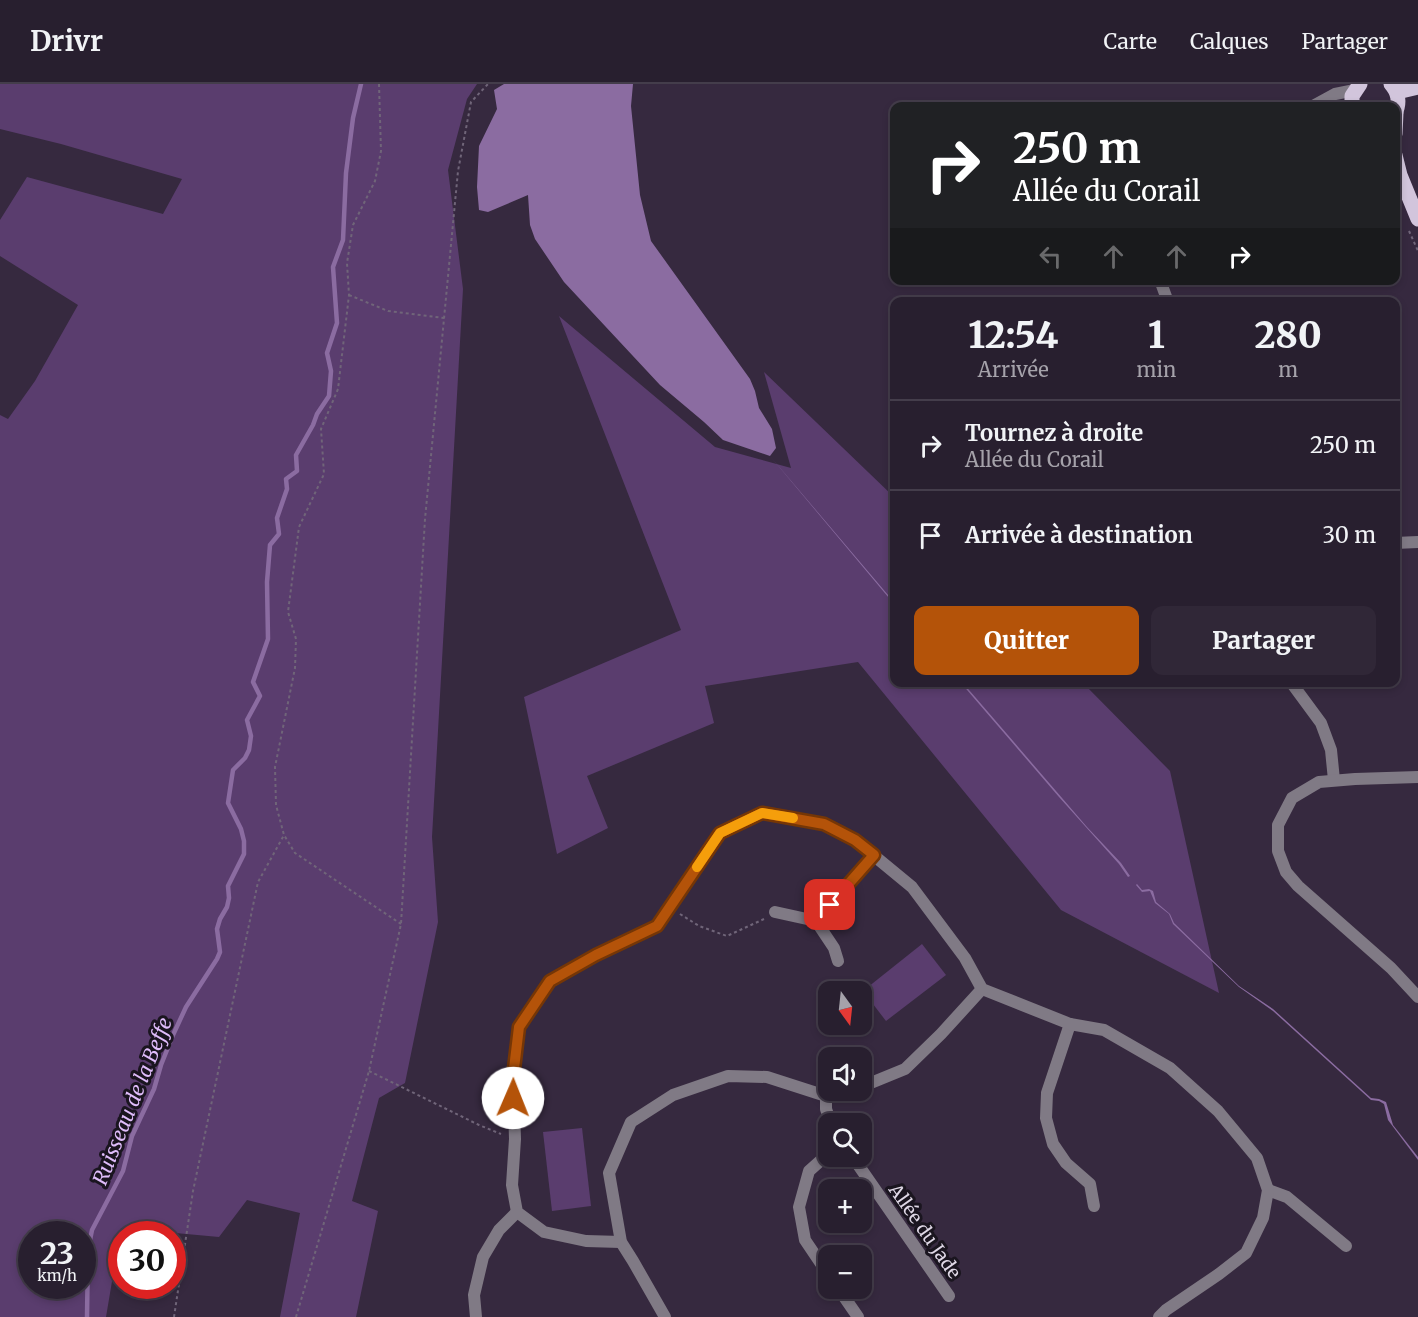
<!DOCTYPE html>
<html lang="fr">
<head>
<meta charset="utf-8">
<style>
  :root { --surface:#281f2f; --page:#302737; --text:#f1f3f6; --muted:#a5a2aa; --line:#443d4b; --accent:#b45309 }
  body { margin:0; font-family:Merriweather,serif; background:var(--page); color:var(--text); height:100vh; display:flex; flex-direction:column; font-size:22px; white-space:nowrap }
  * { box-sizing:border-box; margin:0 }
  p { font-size:20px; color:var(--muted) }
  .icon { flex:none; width:33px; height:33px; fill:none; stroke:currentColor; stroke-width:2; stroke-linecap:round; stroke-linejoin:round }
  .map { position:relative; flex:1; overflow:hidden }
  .details { position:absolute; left:890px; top:213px; width:510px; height:390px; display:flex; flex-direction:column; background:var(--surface); border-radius:12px; box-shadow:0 3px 9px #0003,0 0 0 2px var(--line) }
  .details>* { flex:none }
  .hud { position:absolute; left:890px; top:18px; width:510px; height:183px; border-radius:12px; box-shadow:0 3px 9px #0003,0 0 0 2px var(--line); background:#202124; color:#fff; overflow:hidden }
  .needle { width:39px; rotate:165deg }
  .buttons { position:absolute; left:818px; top:897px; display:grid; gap:12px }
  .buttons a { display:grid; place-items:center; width:54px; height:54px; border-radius:12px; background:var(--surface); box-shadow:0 3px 9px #0003,0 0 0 2px var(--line); font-size:30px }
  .speed { position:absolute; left:18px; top:1137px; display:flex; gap:12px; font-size:30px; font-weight:700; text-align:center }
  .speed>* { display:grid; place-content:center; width:78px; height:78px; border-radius:50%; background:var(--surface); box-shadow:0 3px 9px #0003,0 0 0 2px var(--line); line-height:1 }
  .speed small { font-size:15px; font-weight:400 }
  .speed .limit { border:9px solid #d22; background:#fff; color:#111 }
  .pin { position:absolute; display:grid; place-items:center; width:51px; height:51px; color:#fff; margin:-26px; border-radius:12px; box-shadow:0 3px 9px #0006 }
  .me { position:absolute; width:66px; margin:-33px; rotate:1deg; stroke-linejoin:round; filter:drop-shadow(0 0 4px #0008) }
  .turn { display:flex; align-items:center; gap:21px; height:126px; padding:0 24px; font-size:27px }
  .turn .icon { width:78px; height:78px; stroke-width:2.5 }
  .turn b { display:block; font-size:42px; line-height:51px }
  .lanes { display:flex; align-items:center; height:57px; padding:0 24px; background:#0003; justify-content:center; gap:30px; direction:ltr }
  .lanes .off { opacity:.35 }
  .eta { display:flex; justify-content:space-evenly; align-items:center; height:102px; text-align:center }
  .eta b { font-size:36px; font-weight:800; line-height:42px }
  .button { display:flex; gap:12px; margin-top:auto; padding:12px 24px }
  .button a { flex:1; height:69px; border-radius:12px; background:var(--accent); color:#fff; font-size:24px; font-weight:800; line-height:69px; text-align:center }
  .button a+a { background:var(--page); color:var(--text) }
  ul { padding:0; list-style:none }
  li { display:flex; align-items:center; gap:18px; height:90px; padding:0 24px; border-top:2px solid var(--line) }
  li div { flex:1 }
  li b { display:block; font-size:22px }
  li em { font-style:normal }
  header { display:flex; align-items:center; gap:36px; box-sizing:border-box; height:84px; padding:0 30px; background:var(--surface); border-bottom:2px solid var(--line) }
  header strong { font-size:28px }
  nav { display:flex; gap:33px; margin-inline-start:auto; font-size:21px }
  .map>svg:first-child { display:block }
  .green { fill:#5a3d6e; fill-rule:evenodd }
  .water { fill:#8b6ca1 }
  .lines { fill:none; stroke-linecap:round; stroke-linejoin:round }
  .stream { stroke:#8b6ca1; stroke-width:4.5 }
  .path { stroke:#706579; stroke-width:2; stroke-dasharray:3 3; stroke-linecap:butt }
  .minor { stroke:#807a85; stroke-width:12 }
  .primary { stroke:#d2c5dc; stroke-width:15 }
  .route-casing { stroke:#753606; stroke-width:15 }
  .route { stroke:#b45309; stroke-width:10 }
  .slow { stroke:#f59e0b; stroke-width:10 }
  .labels { text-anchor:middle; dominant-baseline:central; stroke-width:6; stroke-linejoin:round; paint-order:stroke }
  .street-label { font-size:18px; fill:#dfd8e6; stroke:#1a151f }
  .water-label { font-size:20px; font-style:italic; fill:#dfbcfa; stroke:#1a151f }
</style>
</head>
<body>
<header>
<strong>Drivr</strong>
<nav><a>Carte</a><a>Calques</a><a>Partager</a></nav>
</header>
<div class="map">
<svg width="1418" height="1233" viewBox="0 0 1418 1233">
  <rect width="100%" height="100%" fill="#36293f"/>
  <!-- green -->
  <g class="green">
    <path d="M0 0H477L467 15 448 86 463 205 432 753 438 838 405 999 379 1014 352 1117 378 1127 356 1233H280L300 1129 247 1116 219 1153 121 1144 106 1233H0V331L8 335 35 297 78 221 0 172V136L27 93 163 130 182 95 61 60 0 45ZM82 1150V1202H32V1150Z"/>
    <path d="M559 232 715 363 791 384 764 288 894 413V598L1083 599 1170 687 1219 909 1061 826 858 578 705 602 714 639 587 692 608 744 557 770 524 613 681 546Z"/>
    <path d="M922 860 946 891 886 937 863 907Z"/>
    <path d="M582 1044 591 1122 552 1127 543 1048Z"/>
  </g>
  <!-- water -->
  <g class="water">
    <path d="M504 0H633L631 22 640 111 651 157 750 295 755 307 759 324 772 345 776 364 770 372 894 518V520L770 372 723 356 704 338 660 301 564 198 535 155 530 141 528 111 488 128 479 126 477 103 479 62 497 25 494 6Z"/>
    <path d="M961 599H963L1087 743 1121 779 1130 792 1128 793 1119 780 1059 713Z"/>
    <path d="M1137 800 1142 806 1149 805 1153 807 1156 818 1170 830 1174 839 1239 902 1273 925 1371 1014 1379 1015 1386 1018 1393 1041 1418 1073V1076L1388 1036 1384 1020 1379 1017 1371 1016 1273 927 1239 903 1173 840 1169 830 1155 819 1150 807 1142 808 1136 801Z"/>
  </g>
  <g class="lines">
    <!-- stream -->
    <path class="stream" d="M87 1233 88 1166 92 1146 123 1087 132 1052 154 1005 161 981 173 951 186 923 217 875 220 868 217 845 220 835 227 823 229 814 228 802 244 770V757L241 745 228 719 233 686 245 674 249 666 251 652 247 636 260 612 253 598 268 555 267 498 270 461 279 450 277 434 287 405 286 395 297 387 296 371 313 341 317 330 329 312 331 287 327 269 337 239 333 183 343 156 346 89 353 34 361 0"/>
    <!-- path -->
    <g class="path">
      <path d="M379 0 381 67 375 97 353 141 347 179 349 211 338 305 321 345 324 390 299 443 288 528 296 555 295 584 275 683 276 721 284 751 295 769 401 840"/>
      <path d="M1409 147 1418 167"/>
      <path d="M349 211 388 227 444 234"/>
      <path d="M680 830 699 842 727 852 764 835"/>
      <path d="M369 987 479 1041 501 1050"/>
      <path d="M174 1233 193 1107 258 798 284 751"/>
      <path d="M296 1233 369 987 401 840 425 435 458 87 471 18 488 0"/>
    </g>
    <!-- minor -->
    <g class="minor">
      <path d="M1313 22 1335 10 1355 6"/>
      <path d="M1160 196 1168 218"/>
      <path d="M1395 459 1418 458"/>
      <path d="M1293 601 1321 639 1331 666 1334 696"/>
      <path d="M1418 693 1355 695 1319 698 1292 714 1278 741V767L1286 788 1298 802 1391 884 1418 913"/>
      <path d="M775 828 816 837 874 771"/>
      <path d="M816 837 834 864 838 877"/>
      <path d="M1070 940 1047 1009 1046 1034 1053 1060 1066 1079 1090 1100 1094 1122"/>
      <path d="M861 1003 905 985 941 950 982 905"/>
      <path d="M826 1012V1025L831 1040"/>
      <path d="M828 1070 809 1087 799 1123 805 1156 828 1190"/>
      <path d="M852 1072 949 1212"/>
      <path d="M1268 1106 1287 1113 1346 1162"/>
      <path d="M621 1158 586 1157 544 1148 517 1128 512 1101 515 1055 513 993 519 943 550 898 596 871 657 842 720 749 762 729 824 740 855 756 912 803 965 874 982 905 1070 940 1104 946 1170 984 1218 1027 1257 1074 1268 1106 1263 1134 1246 1169 1219 1190 1166 1226 1159 1233"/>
      <path d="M838 1204 858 1233"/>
      <path d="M476 1233 474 1211 483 1173 499 1146 517 1128"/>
      <path d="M665 1233 633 1177 621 1158 609 1089 631 1038 673 1011 728 992 767 993 826 1012 847 1006"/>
    </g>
    <!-- primary -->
    <g class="primary">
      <path d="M1391 0C1399 9 1400 18 1395 30"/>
      <path d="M1397 8 1418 3"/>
      <path d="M1352 22V12L1360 0"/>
      <path d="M1395 50 1396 29"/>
      <path d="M1395 71 1400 91 1418 135"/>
    </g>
  </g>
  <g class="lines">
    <!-- route casing -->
    <g class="route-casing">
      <path id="route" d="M513 1014V993L519 943 550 897 596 871 657 842 720 749 762 729 824 740 855 756 874 771 830 821"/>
    </g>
    <!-- route -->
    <use href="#route" class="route"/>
    <!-- slow -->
    <path class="slow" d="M697 783 720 749 762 729 793 734"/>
  </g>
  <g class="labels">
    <!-- street labels -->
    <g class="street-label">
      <text transform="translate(925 1147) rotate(55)">Allée du Jade</text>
    </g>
    <!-- water labels -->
    <g class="water-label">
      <text transform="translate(132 1017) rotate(-68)">Ruisseau de la Beffe</text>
    </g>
  </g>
</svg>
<div class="buttons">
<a><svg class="needle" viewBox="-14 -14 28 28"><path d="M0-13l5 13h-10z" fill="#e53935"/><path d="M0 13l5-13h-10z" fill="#a5a2aa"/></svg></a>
<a><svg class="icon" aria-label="sound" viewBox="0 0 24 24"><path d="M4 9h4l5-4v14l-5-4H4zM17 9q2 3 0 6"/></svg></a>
<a><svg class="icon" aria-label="search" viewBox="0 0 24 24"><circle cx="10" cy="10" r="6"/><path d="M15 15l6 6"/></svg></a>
<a>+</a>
<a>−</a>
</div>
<div class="speed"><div>23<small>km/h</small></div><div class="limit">30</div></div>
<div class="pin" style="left:830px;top:821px;background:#d93025"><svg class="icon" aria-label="arrive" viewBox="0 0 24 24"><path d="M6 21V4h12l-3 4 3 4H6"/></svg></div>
<svg class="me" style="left:513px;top:1014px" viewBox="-20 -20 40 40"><circle r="19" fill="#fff"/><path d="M0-13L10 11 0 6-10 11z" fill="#b45309"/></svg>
<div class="hud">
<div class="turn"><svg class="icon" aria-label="right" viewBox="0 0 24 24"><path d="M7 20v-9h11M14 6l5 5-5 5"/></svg><div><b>250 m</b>Allée du Corail</div></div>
<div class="lanes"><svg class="icon off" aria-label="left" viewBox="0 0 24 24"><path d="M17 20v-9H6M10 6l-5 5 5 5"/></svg><svg class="icon off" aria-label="ahead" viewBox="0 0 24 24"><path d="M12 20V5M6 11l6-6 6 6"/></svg><svg class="icon off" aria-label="ahead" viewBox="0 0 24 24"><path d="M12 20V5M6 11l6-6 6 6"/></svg><svg class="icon" aria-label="right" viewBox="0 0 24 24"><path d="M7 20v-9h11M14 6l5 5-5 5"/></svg></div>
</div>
<section class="details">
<div class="eta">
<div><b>12:54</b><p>Arrivée</p></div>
<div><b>1</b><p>min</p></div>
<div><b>280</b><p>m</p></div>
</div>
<ul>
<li><svg class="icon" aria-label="right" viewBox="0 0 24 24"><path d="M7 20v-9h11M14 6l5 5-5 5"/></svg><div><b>Tournez à droite</b><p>Allée du Corail</p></div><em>250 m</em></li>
<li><svg class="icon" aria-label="arrive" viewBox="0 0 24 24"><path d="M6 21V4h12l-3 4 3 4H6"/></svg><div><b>Arrivée à destination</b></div><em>30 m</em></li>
</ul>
<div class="button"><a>Quitter</a><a>Partager</a></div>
</section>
</div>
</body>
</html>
